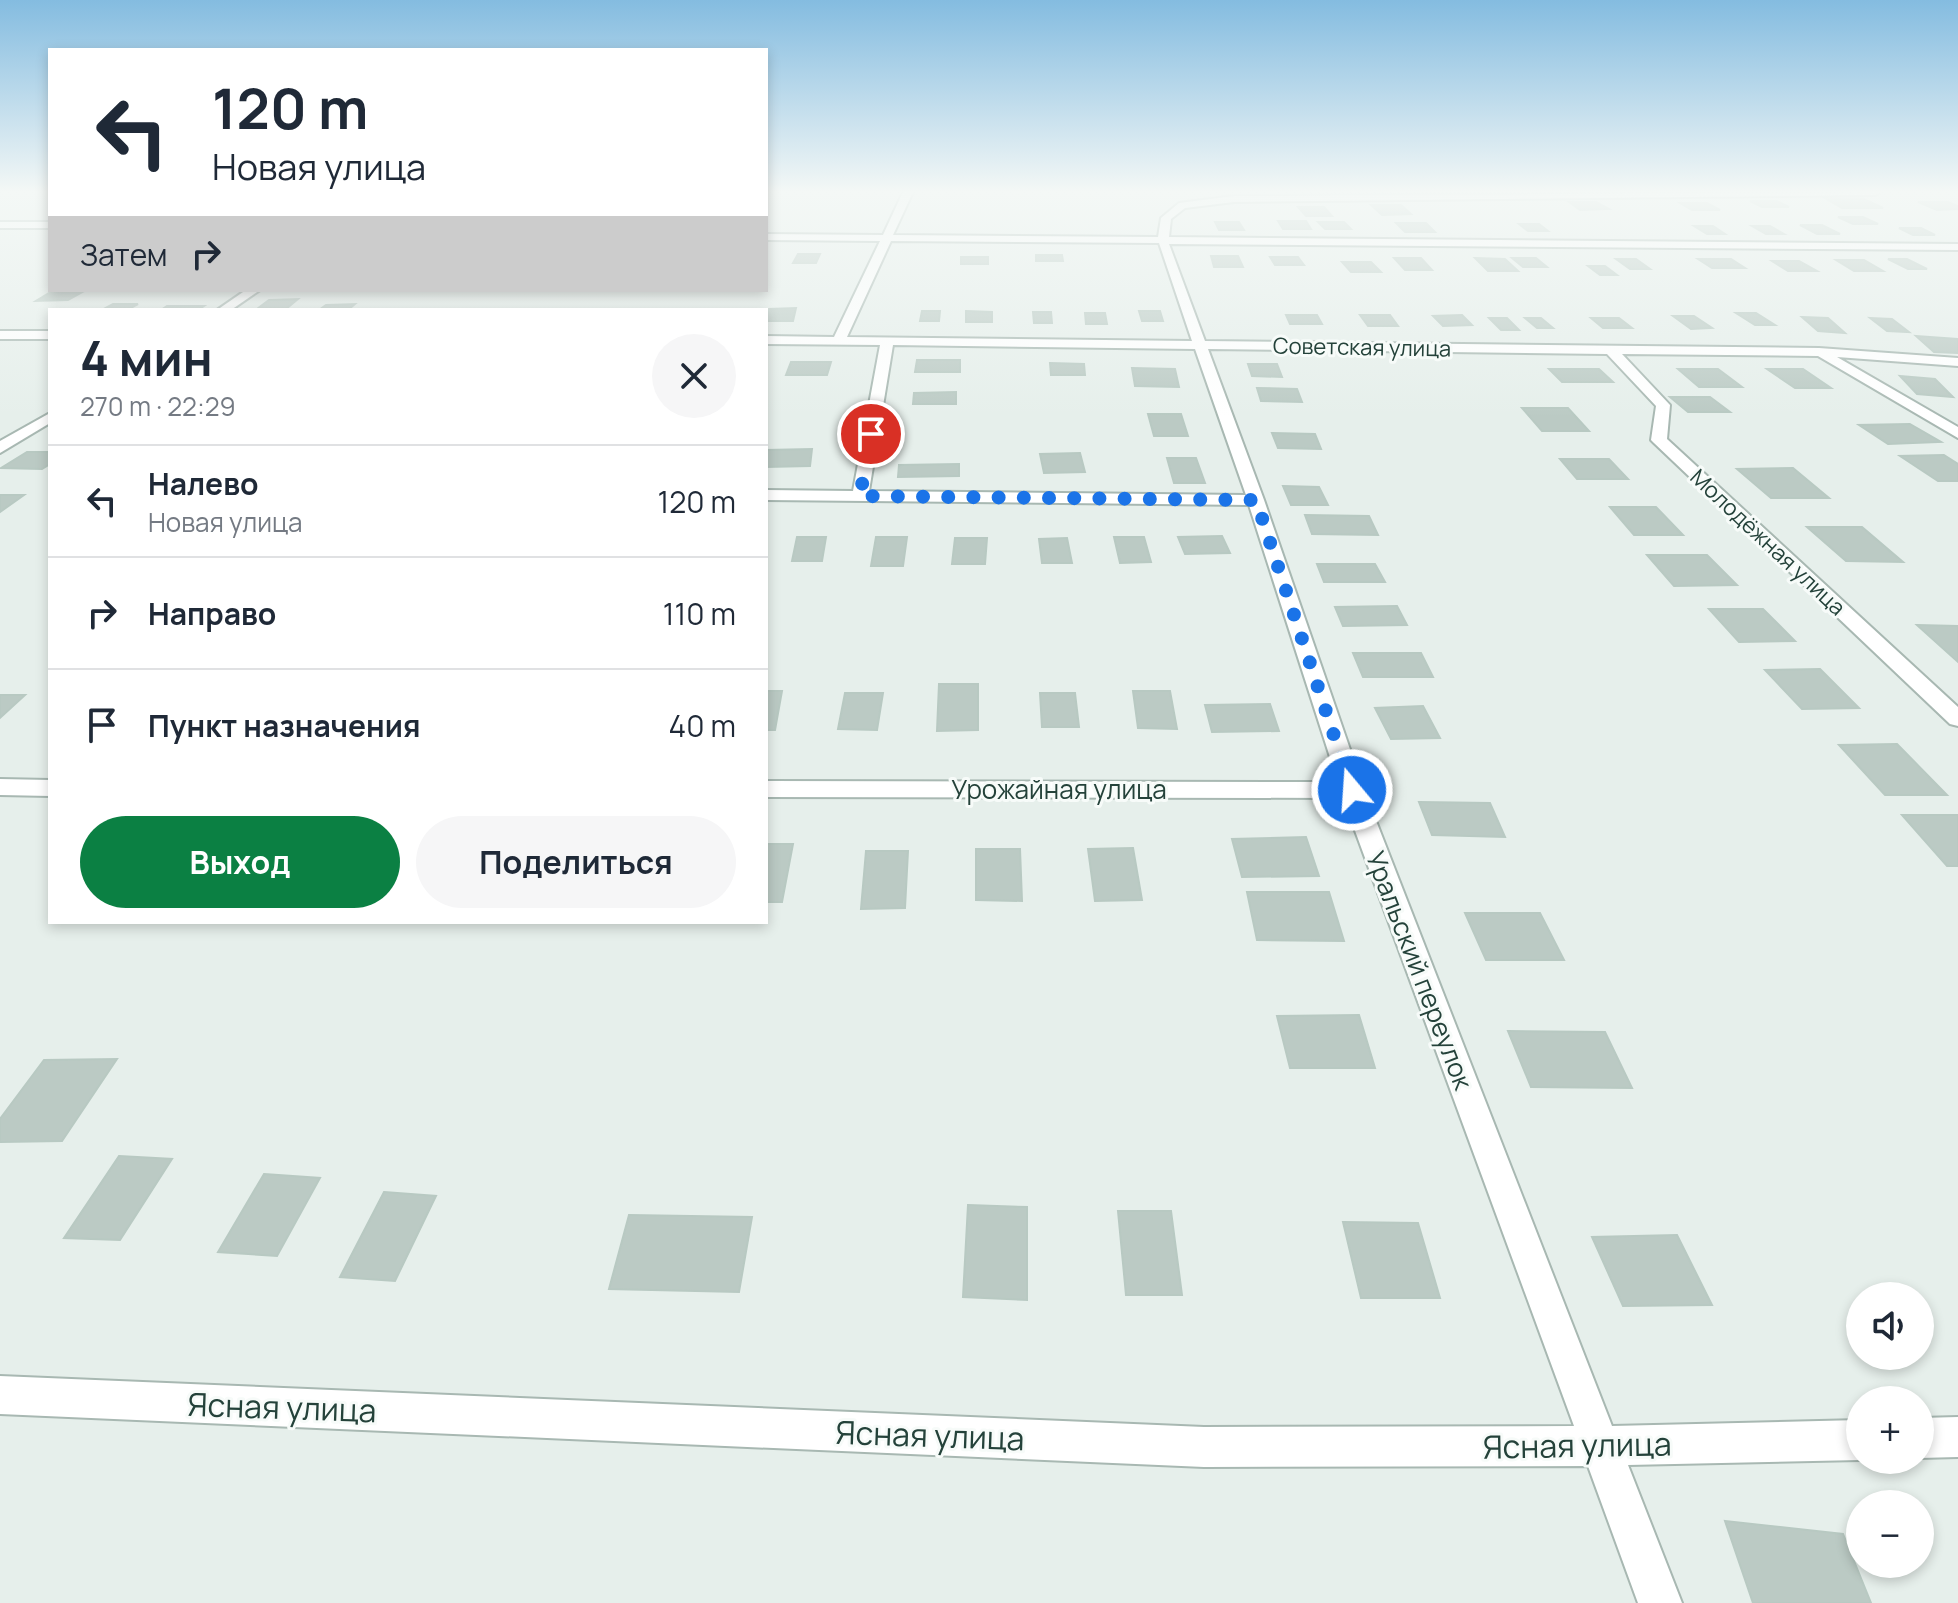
<!DOCTYPE html>
<html lang="ru">
<head>
<meta charset="utf-8">
<style>
  :root { --surface:#fff; --page:#f6f6f7; --text:#1f2937; --muted:#747a83; --line:#e0e1e3; --accent:#0b8043 }
  body { margin:0; font-family:Manrope,sans-serif; background:var(--page); color:var(--text); height:100vh; display:flex; flex-direction:column; font-size:30px; white-space:nowrap }
  * { box-sizing:border-box; margin:0 }
  p { font-size:26px; color:var(--muted) }
  .icon { flex:none; width:44px; height:44px; fill:none; stroke:currentColor; stroke-width:2; stroke-linecap:round; stroke-linejoin:round }
  .map { position:relative; flex:1; overflow:hidden }
  .panel { position:absolute; left:48px; top:308px; width:720px; height:616px; display:flex; flex-direction:column; background:var(--surface); border-radius:0px; box-shadow:0 4px 12px #0003 }
  .panel>* { flex:none }
  .hud { position:absolute; left:48px; top:48px; width:720px; height:244px; border-radius:0px; box-shadow:0 4px 12px #0003; background:#fff; color:var(--text); overflow:hidden }
  .tools { position:absolute; left:1846px; top:1282px; display:grid; gap:16px }
  .tools a { display:grid; place-items:center; width:88px; height:88px; border-radius:50%; background:var(--surface); box-shadow:0 4px 12px #0003; font-size:40px }
  .pin { position:absolute; display:grid; place-items:center; width:68px; height:68px; color:#fff; margin:-34px; border:4px solid #fff; border-radius:50%; box-shadow:0 2px 8px #0007 }
  .me { position:absolute; width:88px; margin:-44px; rotate:342deg; stroke-linejoin:round; filter:drop-shadow(0 0 6px #0008) }
  .turn { display:flex; align-items:center; gap:28px; height:168px; padding:0 32px; font-size:36px }
  .turn .icon { width:104px; height:104px; stroke-width:2.5 }
  .turn b { display:block; font-size:56px; line-height:68px }
  .then { display:flex; align-items:center; height:76px; padding:0 32px; background:#0003; gap:16px; font-size:30px }
  .round { display:grid; place-items:center; flex:none; width:84px; height:84px; border-radius:42px; background:var(--page) }
  .head { display:flex; align-items:center; justify-content:space-between; height:136px; padding:0 32px }
  h1 { font-size:48px; font-weight:700; line-height:60px }
  .action { display:flex; gap:16px; margin-top:auto; padding:16px 32px }
  .action a { flex:1; height:92px; border-radius:48px; background:var(--accent); color:#fff; font-size:32px; font-weight:700; line-height:92px; text-align:center }
  .action a+a { background:var(--page); color:var(--text) }
  ul { padding:0; list-style:none }
  li { display:flex; align-items:center; gap:24px; height:112px; padding:0 32px; border-top:2px solid var(--line) }
  li div { flex:1 }
  li b { display:block; font-size:30px }
  li em { font-style:normal }
  .map>svg:first-child { display:block }
  .building { fill:#bbcac4; stroke:#b8c9c2; stroke-width:2 }
  .lines { fill:none; stroke-linecap:round; stroke-linejoin:round }
  .minor-casing { stroke:#a8b8b2; stroke-width:4 }
  .minor { fill:#fff; fill-rule:evenodd }
  .route { stroke:#1a73e8; stroke-width:14; stroke-dasharray:0 25.2 }
  .labels { text-anchor:middle; dominant-baseline:central; stroke-width:6; stroke-linejoin:round; paint-order:stroke }
  .far-street-label { font-size:22px; fill:#24423a; stroke:#f7fbf9 }
  .street-label { font-size:26px; fill:#24423a; stroke:#f7fbf9 }
  .near-street-label { font-size:32px; fill:#24423a; stroke:#f7fbf9 }
</style>
</head>
<body>
<div class="map">
<svg width="1958" height="1603" viewBox="0 0 1958 1603">
  <rect width="100%" height="100%" fill="#e6efeb"/>
  <!-- building -->
  <g class="building">
    <path d="M1825 198 1864 199 1883 208H1842Z"/>
    <path d="M1750 201H1777L1789 207H1762Z"/>
    <path d="M1569 202H1596L1609 209 1580 210Z"/>
    <path d="M1918 202H1948L1958 206V209L1937 210Z"/>
    <path d="M1680 203H1707L1720 210H1692Z"/>
    <path d="M1371 205H1401L1411 214 1382 215Z"/>
    <path d="M1298 207H1324L1332 216H1306Z"/>
    <path d="M1838 217H1863L1878 224H1853Z"/>
    <path d="M1278 221H1306L1311 229H1283Z"/>
    <path d="M1215 222H1239L1244 230H1219Z"/>
    <path d="M1318 222H1344L1351 229H1325Z"/>
    <path d="M1396 223H1426L1435 232H1405Z"/>
    <path d="M1519 224H1539L1548 231H1528Z"/>
    <path d="M1800 225H1822L1840 234H1817Z"/>
    <path d="M1694 226H1713L1725 234H1707Z"/>
    <path d="M1752 226H1770L1784 234H1766Z"/>
    <path d="M1899 228H1921L1935 235H1913Z"/>
    <path d="M798 254H820L816 263H793Z"/>
    <path d="M1036 255H1062L1063 261H1036Z"/>
    <path d="M1211 256H1238L1243 267H1214Z"/>
    <rect x="961" y="257" width="27" height="7"/>
    <path d="M1270 257H1298L1304 265H1275Z"/>
    <path d="M1394 258H1421L1432 270H1405Z"/>
    <path d="M1475 258 1505 259 1518 271H1488Z"/>
    <path d="M1512 258H1536L1547 267H1523Z"/>
    <path d="M1616 259H1636L1650 269H1630Z"/>
    <path d="M1698 259H1731L1745 268H1712Z"/>
    <path d="M1888 259H1907L1927 269H1908Z"/>
    <path d="M1836 260H1864L1883 271H1854Z"/>
    <path d="M1772 261H1799L1817 271H1788Z"/>
    <path d="M1342 262H1371L1381 272H1351Z"/>
    <path d="M1588 266H1605L1617 275H1600Z"/>
    <path d="M54 290H86L68 300 36 301Z"/>
    <path d="M298 299 286 309H257L269 300Z"/>
    <path d="M113 304H138L127 310H102Z"/>
    <path d="M355 304 348 310H319L326 305Z"/>
    <path d="M167 306H204L198 310H161Z"/>
    <path d="M796 308 793 321H766L769 309Z"/>
    <path d="M922 311H940L939 321H920Z"/>
    <path d="M966 311 992 312V322H966Z"/>
    <path d="M1139 311H1160L1163 321H1142Z"/>
    <path d="M1033 312H1051L1052 323H1034Z"/>
    <path d="M1085 313H1105L1107 324H1086Z"/>
    <path d="M1736 313H1756L1775 325H1755Z"/>
    <path d="M1286 315H1317L1322 324H1290Z"/>
    <path d="M1360 315H1390L1398 326H1368Z"/>
    <path d="M1462 315 1472 325 1443 326 1433 316Z"/>
    <path d="M1673 316H1694L1712 328 1691 329Z"/>
    <path d="M1802 317 1828 318 1845 333 1818 331Z"/>
    <path d="M1489 318H1507L1519 330H1501Z"/>
    <path d="M1525 318H1541L1553 328H1537Z"/>
    <path d="M1591 318H1619L1632 328H1603Z"/>
    <path d="M1870 318 1892 319 1909 332 1887 331Z"/>
    <path d="M1916 336 1958 339V353L1934 352Z"/>
    <path d="M917 360H960V372H915Z"/>
    <path d="M791 362H831L827 375H786Z"/>
    <path d="M1050 363 1084 364 1085 375H1051Z"/>
    <path d="M1248 364H1277L1282 377 1252 376Z"/>
    <path d="M1132 368 1175 369 1179 387 1135 386Z"/>
    <path d="M1549 369H1599L1613 382H1562Z"/>
    <path d="M1678 369H1718L1742 387H1699Z"/>
    <path d="M1767 369H1803L1831 388H1795Z"/>
    <path d="M1900 376 1935 379 1953 397 1917 394Z"/>
    <path d="M1257 388 1297 389 1302 402 1261 401Z"/>
    <path d="M956 392V404H913L914 393Z"/>
    <path d="M1670 397H1710L1730 412H1688Z"/>
    <path d="M1522 408H1568L1589 431H1542Z"/>
    <path d="M1148 414H1181L1188 436H1154Z"/>
    <path d="M1910 424 1941 442 1888 444 1859 425Z"/>
    <path d="M1272 433 1315 434 1321 449 1278 448Z"/>
    <path d="M812 449 810 466 766 467V450Z"/>
    <path d="M27 452H50V464L42 469 1 468Z"/>
    <path d="M1080 453 1085 472 1044 473 1040 454Z"/>
    <path d="M1944 455 1958 464V481H1938L1900 456Z"/>
    <path d="M1167 458H1196L1205 483H1174Z"/>
    <path d="M1560 459H1609L1628 479H1577Z"/>
    <path d="M959 464V476L898 477 899 465Z"/>
    <path d="M1793 468 1829 498H1771L1737 469Z"/>
    <path d="M1283 486 1319 487 1328 505H1291Z"/>
    <path d="M0 495H24L0 512Z"/>
    <path d="M1610 507H1656L1683 535H1634Z"/>
    <path d="M1305 515 1369 516 1378 535 1312 534Z"/>
    <path d="M1807 527H1862L1903 562 1846 561Z"/>
    <path d="M1222 536 1230 553 1185 554 1178 537Z"/>
    <path d="M797 537H826L822 561H792Z"/>
    <path d="M876 537H907L903 566H871Z"/>
    <path d="M1114 537H1144L1151 562 1120 563Z"/>
    <path d="M955 538H987L985 564H952Z"/>
    <path d="M1067 538 1072 563H1042L1039 539Z"/>
    <path d="M1647 555H1707L1737 585 1674 586Z"/>
    <path d="M1317 564H1375L1385 582H1324Z"/>
    <path d="M1397 606 1407 625 1343 626 1335 607Z"/>
    <path d="M1709 609H1763L1795 641 1739 642Z"/>
    <path d="M1917 625 1958 626V662Z"/>
    <path d="M1353 653H1421L1433 677H1363Z"/>
    <path d="M1820 669 1859 708 1802 709 1765 670Z"/>
    <path d="M939 684H978V730L937 731Z"/>
    <path d="M766 691H782L775 730H766Z"/>
    <path d="M1133 691H1170L1177 729 1138 728Z"/>
    <path d="M845 693H883L877 730 838 729Z"/>
    <path d="M1040 693H1075L1079 727H1042Z"/>
    <path d="M0 695H25L0 718Z"/>
    <path d="M1270 704 1279 731 1212 732 1205 705Z"/>
    <path d="M1423 706 1440 738 1391 739 1375 708Z"/>
    <path d="M1897 744 1947 795H1885L1839 745Z"/>
    <path d="M1419 802 1490 803 1505 837 1432 835Z"/>
    <path d="M1902 815H1958V866H1947Z"/>
    <path d="M1306 837 1319 876 1242 877 1232 839Z"/>
    <path d="M766 844H793L782 902H766Z"/>
    <path d="M1133 848 1142 900 1095 901 1088 849Z"/>
    <path d="M976 849H1020L1022 901 976 900Z"/>
    <path d="M866 851H908L905 908 861 909Z"/>
    <path d="M1247 892H1329L1344 941 1257 940Z"/>
    <path d="M1465 913H1540L1564 960H1486Z"/>
    <path d="M1359 1015 1375 1068H1290L1277 1016Z"/>
    <path d="M1508 1031 1605 1032 1632 1088 1531 1087Z"/>
    <path d="M117 1059 62 1141 0 1142V1119L44 1060Z"/>
    <path d="M119 1156 172 1159 120 1240 64 1238Z"/>
    <path d="M264 1174 320 1178 277 1256 218 1252Z"/>
    <path d="M384 1192 436 1196 395 1281 340 1277Z"/>
    <path d="M968 1205 1027 1207V1300L963 1297Z"/>
    <path d="M1118 1211H1171L1182 1295H1126Z"/>
    <path d="M629 1215 752 1217 739 1292 609 1289Z"/>
    <path d="M1343 1222 1418 1223 1440 1298H1361Z"/>
    <path d="M1677 1235 1712 1305 1623 1306 1592 1237Z"/>
    <path d="M1725 1521 1843 1534 1871 1603H1753Z"/>
  </g>
  <g class="lines">
    <!-- minor casing -->
    <g class="minor-casing">
      <g id="minor">
        <path d="M903 192H913L893 235 1158 237 1161 218 1179 203 1234 196 1880 192 1876 195 1234 202 1185 208 1171 219 1169 237 1958 244V250L1169 244 1205 341 1819 348 1958 358V366L1837 357 1958 427V438L1818 356 1622 354 1670 405 1667 439 1958 707V726L1950 724 1654 443 1651 440 1656 406 1607 354 1208 349 1264 500 1364 790 1612 1426 1860 1420V1460L1628 1465 1682 1603H1638L1588 1466 1204 1467 0 1414V1376L1204 1427 1574 1426 1343 798 766 797V781L1338 782 1249 505 766 500V490L853 491 880 345 766 344V336L834 337 880 241 766 240V234L883 235ZM891 241 1159 243 1192 341 847 337ZM893 345 1195 349 1246 495 869 491Z"/>
        <rect x="0" y="222" width="50" height="6"/>
        <path d="M246 290H260L231 310H217Z"/>
        <rect x="0" y="331" width="50" height="8"/>
        <path d="M50 413V423L0 453V441Z"/>
        <path d="M0 779 50 780V796L0 795Z"/>
        <path d="M1958 1417V1457L1920 1458V1418Z"/>
      </g>
    </g>
    <!-- minor -->
    <use href="#minor" class="minor"/>
  </g>
  <!-- sky -->
  <linearGradient id="sky" x2="0" y2="1"><stop stop-color="#84bce0"/><stop offset="0.46" stop-color="#f4f8f6"/><stop offset="1" stop-color="#f4f8f6" stop-opacity="0"/></linearGradient>
  <rect width="1958" height="417" fill="url(#sky)"/>
  <g class="lines">
    <!-- route -->
    <path class="route" d="M871 434 860 496 1256 500 1352 790"/>
  </g>
  <g class="labels">
    <!-- far-street labels -->
    <g class="far-street-label">
      <text transform="translate(1362 347) rotate(1)">Советская улица</text>
      <text transform="translate(1768 542) rotate(43)">Молодёжная улица</text>
    </g>
    <!-- street labels -->
    <g class="street-label">
      <text x="1059" y="789">Урожайная улица</text>
      <text transform="translate(1420 970) rotate(69)">Уральский переулок</text>
    </g>
    <!-- near-street labels -->
    <g class="near-street-label">
      <text transform="translate(282 1407) rotate(2)">Ясная улица</text>
      <text transform="translate(930 1435) rotate(2)">Ясная улица</text>
      <text transform="translate(1577 1445) rotate(-1)">Ясная улица</text>
    </g>
  </g>
</svg>
<div class="tools">
<a><svg class="icon" aria-label="sound" viewBox="0 0 24 24"><path d="M4 9h4l5-4v14l-5-4H4zM17 9q2 3 0 6"/></svg></a>
<a>+</a>
<a>−</a>
</div>
<div class="pin" style="left:871px;top:434px;background:#d93025"><svg class="icon" aria-label="arrive" viewBox="0 0 24 24"><path d="M6 21V4h12l-3 4 3 4H6"/></svg></div>
<svg class="me" style="left:1352px;top:790px" viewBox="-20 -20 40 40"><circle r="17" fill="#1a73e8" stroke="#fff" stroke-width="3"/><path d="M0-11L8 9 0 5-8 9z" fill="#fff"/></svg>
<div class="hud">
<div class="turn"><svg class="icon" aria-label="left" viewBox="0 0 24 24"><path d="M17 20v-9H6M10 6l-5 5 5 5"/></svg><div><b>120 m</b>Новая улица</div></div>
<div class="then">Затем<svg class="icon" aria-label="right" viewBox="0 0 24 24"><path d="M7 20v-9h11M14 6l5 5-5 5"/></svg></div>
</div>
<section class="panel">
<div class="head"><div><h1>4 мин</h1><p>270 m · 22:29</p></div><a class="round"><svg class="icon" aria-label="close" viewBox="0 0 24 24"><path d="M6 6l12 12M18 6L6 18"/></svg></a></div>
<ul>
<li><svg class="icon" aria-label="left" viewBox="0 0 24 24"><path d="M17 20v-9H6M10 6l-5 5 5 5"/></svg><div><b>Налево</b><p>Новая улица</p></div><em>120 m</em></li>
<li><svg class="icon" aria-label="right" viewBox="0 0 24 24"><path d="M7 20v-9h11M14 6l5 5-5 5"/></svg><div><b>Направо</b></div><em>110 m</em></li>
<li><svg class="icon" aria-label="arrive" viewBox="0 0 24 24"><path d="M6 21V4h12l-3 4 3 4H6"/></svg><div><b>Пункт назначения</b></div><em>40 m</em></li>
</ul>
<div class="action"><a>Выход</a><a>Поделиться</a></div>
</section>
</div>
</body>
</html>
